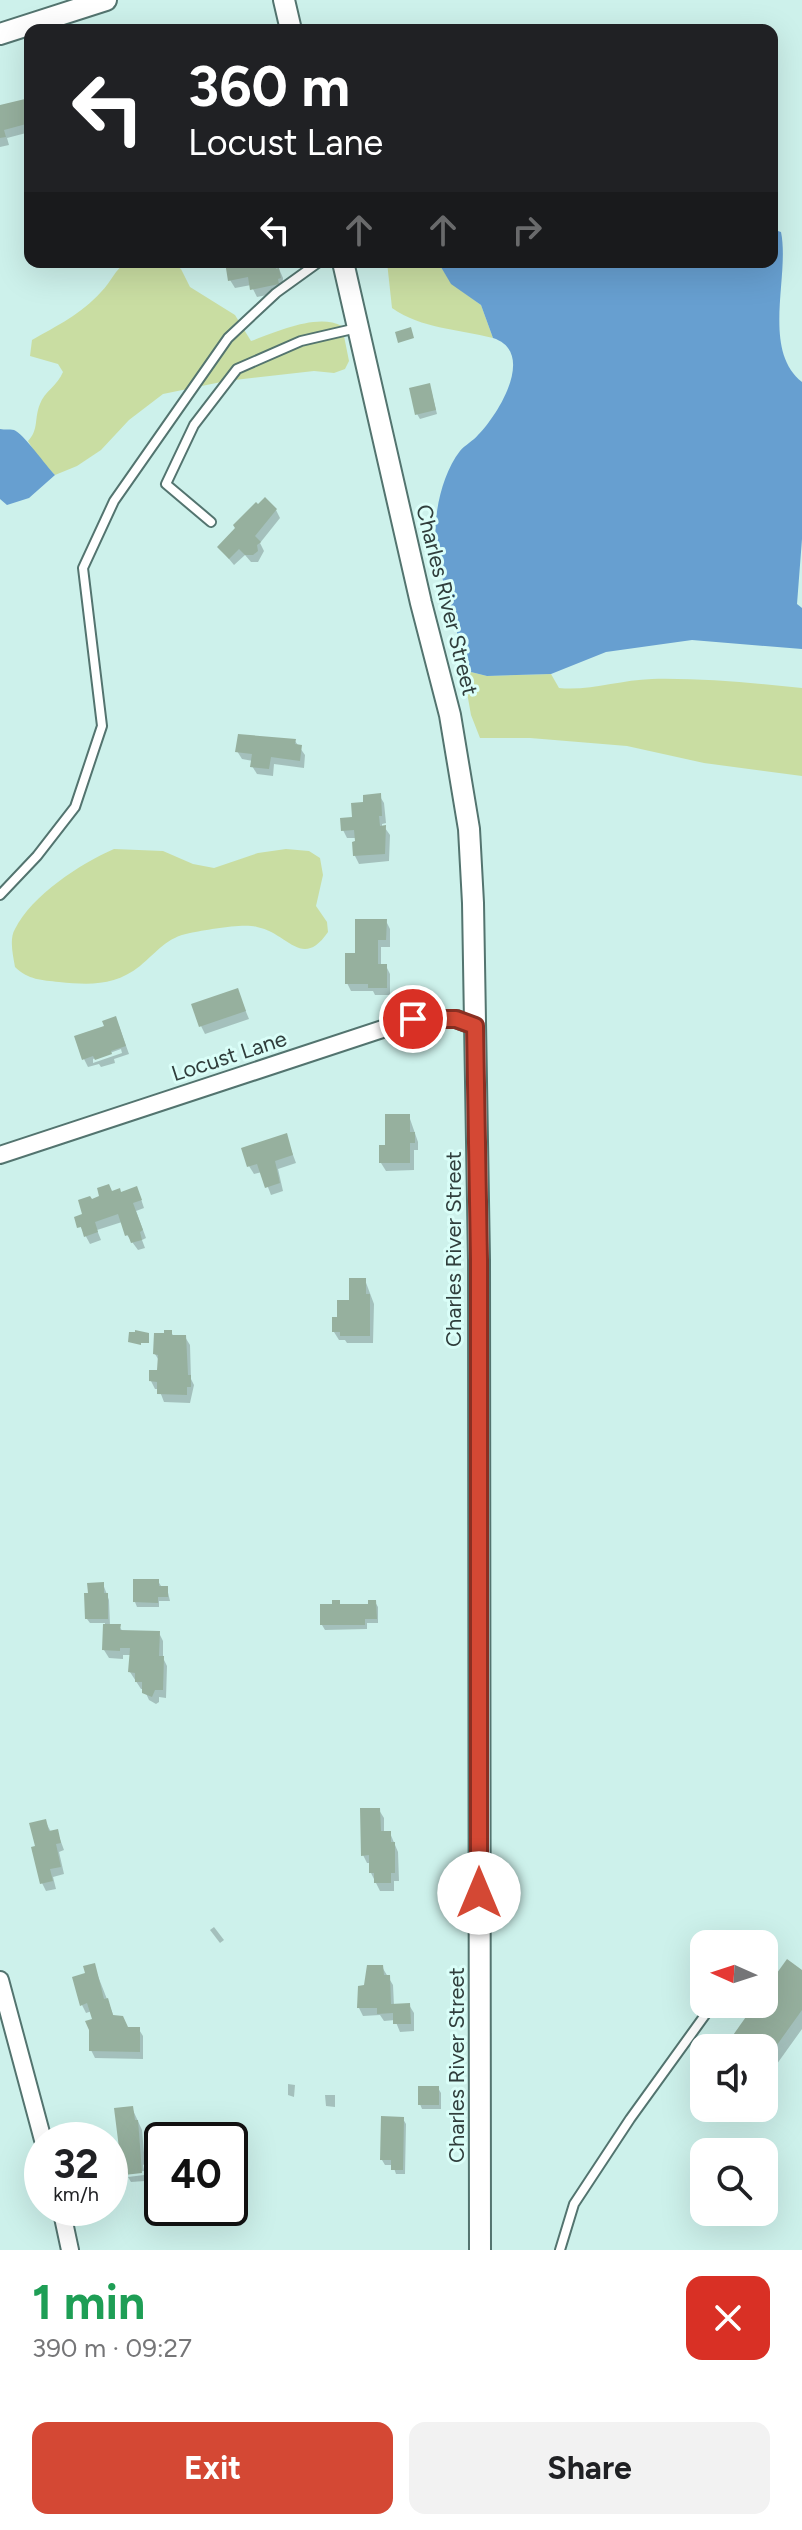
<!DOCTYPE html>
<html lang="en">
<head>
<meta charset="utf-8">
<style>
  :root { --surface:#fff; --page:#f2f2f2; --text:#202124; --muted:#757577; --accent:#d44834 }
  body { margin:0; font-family:Figtree,sans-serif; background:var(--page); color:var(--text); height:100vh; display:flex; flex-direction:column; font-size:30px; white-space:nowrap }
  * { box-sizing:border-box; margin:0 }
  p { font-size:26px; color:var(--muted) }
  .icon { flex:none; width:44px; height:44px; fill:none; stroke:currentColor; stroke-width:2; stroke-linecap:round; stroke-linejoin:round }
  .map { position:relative; height:2250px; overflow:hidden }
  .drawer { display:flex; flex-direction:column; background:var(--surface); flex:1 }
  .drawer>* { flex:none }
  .banner { position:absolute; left:24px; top:24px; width:754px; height:244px; border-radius:16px; box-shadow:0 8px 32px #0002; background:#202124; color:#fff; overflow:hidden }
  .needle { width:52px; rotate:273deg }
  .tools { position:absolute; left:690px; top:1930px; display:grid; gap:16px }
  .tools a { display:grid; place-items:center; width:88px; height:88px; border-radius:16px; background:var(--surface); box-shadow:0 8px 32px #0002; font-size:40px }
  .speed { position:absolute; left:24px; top:2122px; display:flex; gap:16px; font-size:40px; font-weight:700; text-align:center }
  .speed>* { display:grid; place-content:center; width:104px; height:104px; border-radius:50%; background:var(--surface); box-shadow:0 8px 32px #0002; line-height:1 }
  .speed small { font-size:20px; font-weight:400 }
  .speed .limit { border:4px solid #111; border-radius:12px; background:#fff; color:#111 }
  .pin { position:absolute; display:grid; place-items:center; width:68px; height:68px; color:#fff; margin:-34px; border:4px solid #fff; border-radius:50%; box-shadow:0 2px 8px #0007 }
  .me { position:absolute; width:88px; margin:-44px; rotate:0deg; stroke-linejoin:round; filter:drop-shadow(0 0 6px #0008) }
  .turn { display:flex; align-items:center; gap:28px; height:168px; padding:0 32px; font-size:36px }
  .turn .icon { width:104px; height:104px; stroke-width:2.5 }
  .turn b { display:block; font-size:56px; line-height:68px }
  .lanes { display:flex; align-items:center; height:76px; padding:0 32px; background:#0003; justify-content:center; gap:40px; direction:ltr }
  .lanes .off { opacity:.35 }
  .round { display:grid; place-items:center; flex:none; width:84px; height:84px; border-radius:16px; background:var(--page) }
  .overview { display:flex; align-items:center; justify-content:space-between; height:136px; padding:0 32px }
  h1 { font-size:48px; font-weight:700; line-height:60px; color:#1e9e55 }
  .action { display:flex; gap:16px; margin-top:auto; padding:16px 32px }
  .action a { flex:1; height:92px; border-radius:16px; background:var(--accent); color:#fff; font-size:32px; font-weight:700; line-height:92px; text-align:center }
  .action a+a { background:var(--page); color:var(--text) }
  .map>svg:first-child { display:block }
  .green { fill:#c9dda2 }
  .water { fill:#679fd0 }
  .shadow { fill:#0003; fill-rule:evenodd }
  .building { fill:#96b09e }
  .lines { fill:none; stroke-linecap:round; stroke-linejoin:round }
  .service-casing { stroke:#53746f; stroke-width:12 }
  .minor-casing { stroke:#53746f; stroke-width:20 }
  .tertiary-casing { stroke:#53746f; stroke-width:24 }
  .service { stroke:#fff; stroke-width:8 }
  .minor { stroke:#fff; stroke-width:16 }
  .tertiary { stroke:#fff; stroke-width:20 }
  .route-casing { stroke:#8a2f22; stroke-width:20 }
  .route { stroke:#d44834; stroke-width:14 }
  .labels { text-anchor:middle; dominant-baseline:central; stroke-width:6; stroke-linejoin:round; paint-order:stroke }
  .street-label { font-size:22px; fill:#303e3c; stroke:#dafef8 }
</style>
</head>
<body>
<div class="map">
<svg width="802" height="2250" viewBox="0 0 802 2250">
  <rect width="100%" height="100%" fill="#cdf1eb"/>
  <!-- green -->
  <g class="green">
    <path d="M126 262H171L181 269 190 287 235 315 251 341C277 332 317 313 342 326L349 361 345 369 334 373 314 371 226 381 163 394 129 420 101 450 77 466 55 475 37 456 28 441C39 430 34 418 40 404 44 392 58 385 63 372L58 364 30 356 32 340C58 325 80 315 101 292 111 282 115 270 126 262Z"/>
    <path d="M387 262H438L451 283 481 305 493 338C458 329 422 329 392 308Z"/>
    <path d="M463 670 487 676 551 674 559 688C590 691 620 680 652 679 702 678 752 683 802 688V776L704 763 627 746 530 738H480L471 715Z"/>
    <path d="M114 849 163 851 193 864 214 868 258 853 286 849 309 851 320 858 323 875 316 906 327 922 328 932C302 970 288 933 257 927 243 923 206 930 190 933 167 937 157 952 140 966 115 986 90 985 59 982 42 980 28 980 15 967 13 955 9 939 15 929 32 895 80 864 114 849Z"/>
  </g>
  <!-- water -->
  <g class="water">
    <path d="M772 229 781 232C790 276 761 350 802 382V539L797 604 802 608V649L692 640 606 652 551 674 487 676 463 670C460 660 462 651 459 640 451 604 432 557 436 520 438 497 446 469 460 451 465 445 473 441 478 435 498 415 537 352 493 338L481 305 451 284 438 262H772Z"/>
    <path d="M0 429C5 430 9 429 14 430 23 433 46 466 55 475L29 498 7 505 0 499Z"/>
  </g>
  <!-- shadow -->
  <g class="shadow">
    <path d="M24 101 30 113V132L7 138 9 145 0 147V107Z"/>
    <path d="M227 262H276L283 278 282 292 257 297 251 285 235 288 230 280Z"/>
    <path d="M431 390 437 414 420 419 417 414Z"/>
    <path d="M276 510 280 518 260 543 264 551 258 562H251L245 555 234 565 219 547 237 529Z"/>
    <path d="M295 741 305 755 304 768 274 764 273 776 257 774 252 766 253 761 242 759 237 751Z"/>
    <path d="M379 795 384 803 386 823 382 824V828H385L390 835 389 861 359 864 355 856 354 843 357 838H347L343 830 365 804Z"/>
    <path d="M386 921 390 929V947H381V966H386L390 974V995H375L373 991H351L347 983Z"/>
    <path d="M237 990 249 1019 205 1034 201 1026Z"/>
    <path d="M119 1026 129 1054 114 1059 115 1063 101 1067 99 1064 88 1067 84 1059ZM121 1049 122 1053 93 1063V1059Z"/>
    <path d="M409 1116 418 1142V1150H414V1170L386 1171 381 1163 387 1147Z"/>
    <path d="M286 1136 296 1163 278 1169 283 1191 271 1195 262 1172 254 1174 249 1166Z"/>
    <path d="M112 1193 140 1196 144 1208 136 1211 146 1238 142 1240 145 1248 138 1250 127 1235 122 1222 97 1230 101 1240 90 1244 76 1218 85 1215 91 1201Z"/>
    <path d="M365 1280 374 1304 373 1343H347L345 1340H339L334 1332 339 1319Z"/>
    <path d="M171 1332 174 1337H185L190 1345 191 1379 194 1385 190 1403 164 1402 159 1389H155L151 1381 159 1372 160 1362 155 1354Z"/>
    <path d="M158 1581 161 1586 167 1588 170 1601H159V1607H137L135 1602Z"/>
    <path d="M103 1584 109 1600 110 1626H119L123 1632 159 1633 163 1641V1658L167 1666 166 1698 159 1697V1702L156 1704 149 1700 144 1689H141L130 1672 131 1655H123V1659L109 1658 104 1650 105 1623H90L87 1619Z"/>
    <path d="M375 1602 378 1607V1623H367V1629L325 1630 322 1625 341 1606H370Z"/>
    <path d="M379 1810 384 1818V1833H390L398 1852 399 1881H394V1891H380L371 1873V1863H367L363 1855Z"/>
    <path d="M45 1821 51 1832 57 1831 64 1850 59 1852 64 1874 53 1877 56 1889 46 1891 42 1883 37 1848Z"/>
    <path d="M214 1927 224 1940 220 1943 210 1930Z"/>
    <path d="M94 1966 114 2017 128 2028H138L143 2036V2059L95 2058 91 2050 95 2020 92 2011 86 2013 82 2005 88 1974Z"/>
    <path d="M382 1967 393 1985 394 2006 409 2005 414 2013V2031L400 2032 395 2020 384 2021 380 2015 363 2016 359 2008 360 1988 366 1987Z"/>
    <path d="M802 1972V2029L764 2082V2048H726L757 2004H764V1995Z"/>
    <path d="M288 2084 295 2085 294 2097 288 2095Z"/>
    <path d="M438 2088 441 2093V2109H422L420 2104Z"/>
    <path d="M325 2095H335V2107L326 2106Z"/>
    <path d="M132 2108 142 2130 145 2164 143 2165 144 2171 127 2173V2175L122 2163Z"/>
    <path d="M403 2119 406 2124 405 2174H396L393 2165H385L382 2160Z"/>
    <path d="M144 2175 145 2181 131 2182 128 2177Z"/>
  </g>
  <!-- building -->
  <g class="building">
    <path d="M25 99 30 123 4 130 6 137 0 138V105Z"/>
    <path d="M225 262H275L276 269 279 268 281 278 278 279 279 284 250 290 248 277 228 281Z"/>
    <path d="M411 327 414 338 398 343 395 332Z"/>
    <path d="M430 383 436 410 415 415 409 388Z"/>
    <path d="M265 497 277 509 255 536 261 542 257 545 258 551 253 555H245L239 549 229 559 217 547 235 528 233 525 256 502 258 504Z"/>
    <path d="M238 734 296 739 295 744 302 745 300 761 271 757 269 769 250 767 252 754 235 752Z"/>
    <path d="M381 793 382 816H379L380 826 386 825 385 854 353 856 352 842 355 841 354 830 341 831 340 818 352 817 351 803 363 802V795Z"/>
    <path d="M355 919H387L386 940H378V964H387V988H368V984H345V953H355Z"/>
    <path d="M238 988 246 1011 199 1027 191 1004Z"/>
    <path d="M116 1016 126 1046 111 1051 112 1054 95 1060 93 1056 82 1060 74 1036 104 1026 102 1021Z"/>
    <path d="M385 1114H410V1132H415V1143H410V1163H379V1145H385Z"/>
    <path d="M287 1133 293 1155 275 1161 280 1183 265 1188 257 1164 247 1167 241 1148Z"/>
    <path d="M109 1184 112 1191 120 1188 121 1192 137 1186 142 1200 133 1203 143 1230 140 1232 142 1240 131 1243 128 1235 125 1236 118 1214 95 1222 98 1232 84 1237 81 1227 77 1228 74 1217 82 1214 78 1200 90 1196 92 1199 99 1196 97 1188Z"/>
    <path d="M349 1278H366V1294H370V1336H340V1332H332V1317H337V1300H349Z"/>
    <path d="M135 1330 149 1333V1343H141V1345L128 1342 129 1332H135Z"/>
    <path d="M164 1330H172V1335H186L188 1375H191V1387H187V1395L157 1394V1382L149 1381V1370H157L158 1355 153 1354 154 1333H164Z"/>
    <path d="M133 1579H159V1586H168V1597H158V1603L133 1602Z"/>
    <path d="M104 1582V1593H108V1619H85L84 1593H88L87 1583Z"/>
    <path d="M332 1600H340V1604H368V1600H376L377 1619H365V1625H320V1604H332Z"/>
    <path d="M103 1624H121L120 1630 160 1631 159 1656H164L163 1690H155L152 1697 142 1693V1682H135V1673L128 1672 130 1648H120V1651L102 1650Z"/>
    <path d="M360 1808H380L381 1831H391V1842H395V1873H391V1883H374V1873H369V1855L361 1856Z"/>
    <path d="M46 1819 49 1831 58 1829 61 1843 56 1844 61 1867 50 1869 53 1881 40 1884 31 1847 35 1846 29 1823Z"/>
    <path d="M787 1959 802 1970V2010L764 2063V2048H724L755 2004H764V1991Z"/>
    <path d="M95 1963 104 1999 108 1998 113 2015 123 2016 128 2027H140V2052L89 2051V2030L85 2021 92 2019 87 2003 80 2006 72 1977 85 1973 83 1966Z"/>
    <path d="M367 1965H383L384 1975H390L391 2004 410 2003 411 2024H393V2013L377 2014V2008H357L358 1986 364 1985Z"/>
    <rect x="418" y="2086" width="21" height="19"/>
    <path d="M133 2106 135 2120H138L142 2173 124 2175 123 2164H121L114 2108Z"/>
    <path d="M381 2116 404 2117 403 2170H391V2160H380Z"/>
  </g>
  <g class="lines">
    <!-- service casing -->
    <g class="service-casing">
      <g id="service">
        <path d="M211 522 166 484 194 425 237 369 301 341 357 328"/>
        <path d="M0 895 37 856 75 807 102 726 83 568 114 501 228 338 276 293 319 262"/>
        <path d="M757 1944V1943"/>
        <path d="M560 2250 574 2204 630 2119 713 2004"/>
      </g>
    </g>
    <!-- minor casing -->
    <g class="minor-casing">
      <g id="minor">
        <path d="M0 1155 413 1019H456L475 1026"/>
        <path d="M0 1980 43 2140"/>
        <path d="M61 2208 70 2250"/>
      </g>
    </g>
    <!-- tertiary casing -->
    <g class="tertiary-casing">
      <g id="tertiary">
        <path d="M284 0 291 30"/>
        <path d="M0 34 106 0"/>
        <path d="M343 262 421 603 450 715 469 829 473 903 479 1260 480 2250"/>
      </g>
    </g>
    <!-- service -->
    <use href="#service" class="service"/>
    <!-- minor -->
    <use href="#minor" class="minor"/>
    <!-- tertiary -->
    <use href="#tertiary" class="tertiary"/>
  </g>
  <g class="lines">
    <!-- route casing -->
    <g class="route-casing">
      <path id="route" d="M413 1019H456L475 1026 479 1260V1893"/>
    </g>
    <!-- route -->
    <use href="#route" class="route"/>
  </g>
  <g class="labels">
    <!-- street labels -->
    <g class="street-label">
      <text transform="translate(447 600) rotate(76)">Charles River Street</text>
      <text transform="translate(229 1056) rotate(-18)">Locust Lane</text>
      <text transform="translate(453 1249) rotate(-90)">Charles River Street</text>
      <text transform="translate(456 2065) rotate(-90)">Charles River Street</text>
    </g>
  </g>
</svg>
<div class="tools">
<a><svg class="needle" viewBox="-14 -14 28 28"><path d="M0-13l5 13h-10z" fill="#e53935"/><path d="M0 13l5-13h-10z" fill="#757577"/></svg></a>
<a><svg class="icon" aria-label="sound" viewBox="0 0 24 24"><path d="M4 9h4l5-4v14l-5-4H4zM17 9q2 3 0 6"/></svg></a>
<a><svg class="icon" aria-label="search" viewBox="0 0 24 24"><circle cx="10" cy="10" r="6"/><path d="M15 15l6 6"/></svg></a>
</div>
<div class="speed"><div>32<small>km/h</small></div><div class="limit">40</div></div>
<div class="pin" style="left:413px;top:1019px;background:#d93025"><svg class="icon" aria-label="arrive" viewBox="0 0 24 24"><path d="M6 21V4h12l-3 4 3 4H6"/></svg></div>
<svg class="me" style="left:479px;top:1893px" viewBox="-20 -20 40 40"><circle r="19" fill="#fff"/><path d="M0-13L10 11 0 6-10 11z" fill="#d44834"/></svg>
<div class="banner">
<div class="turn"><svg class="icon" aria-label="left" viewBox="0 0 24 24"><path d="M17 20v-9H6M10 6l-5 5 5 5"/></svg><div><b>360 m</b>Locust Lane</div></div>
<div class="lanes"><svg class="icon" aria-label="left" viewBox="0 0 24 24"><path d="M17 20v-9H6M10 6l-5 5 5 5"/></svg><svg class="icon off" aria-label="ahead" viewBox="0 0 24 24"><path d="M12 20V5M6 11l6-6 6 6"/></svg><svg class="icon off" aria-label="ahead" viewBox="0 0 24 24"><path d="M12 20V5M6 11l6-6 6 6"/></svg><svg class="icon off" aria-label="right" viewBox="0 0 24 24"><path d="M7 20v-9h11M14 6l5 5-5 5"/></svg></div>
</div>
</div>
<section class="drawer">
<div class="overview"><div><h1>1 min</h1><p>390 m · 09:27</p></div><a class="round" style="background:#d93025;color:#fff"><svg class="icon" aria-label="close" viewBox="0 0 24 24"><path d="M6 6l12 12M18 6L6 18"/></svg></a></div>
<div class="action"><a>Exit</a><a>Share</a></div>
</section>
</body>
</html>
